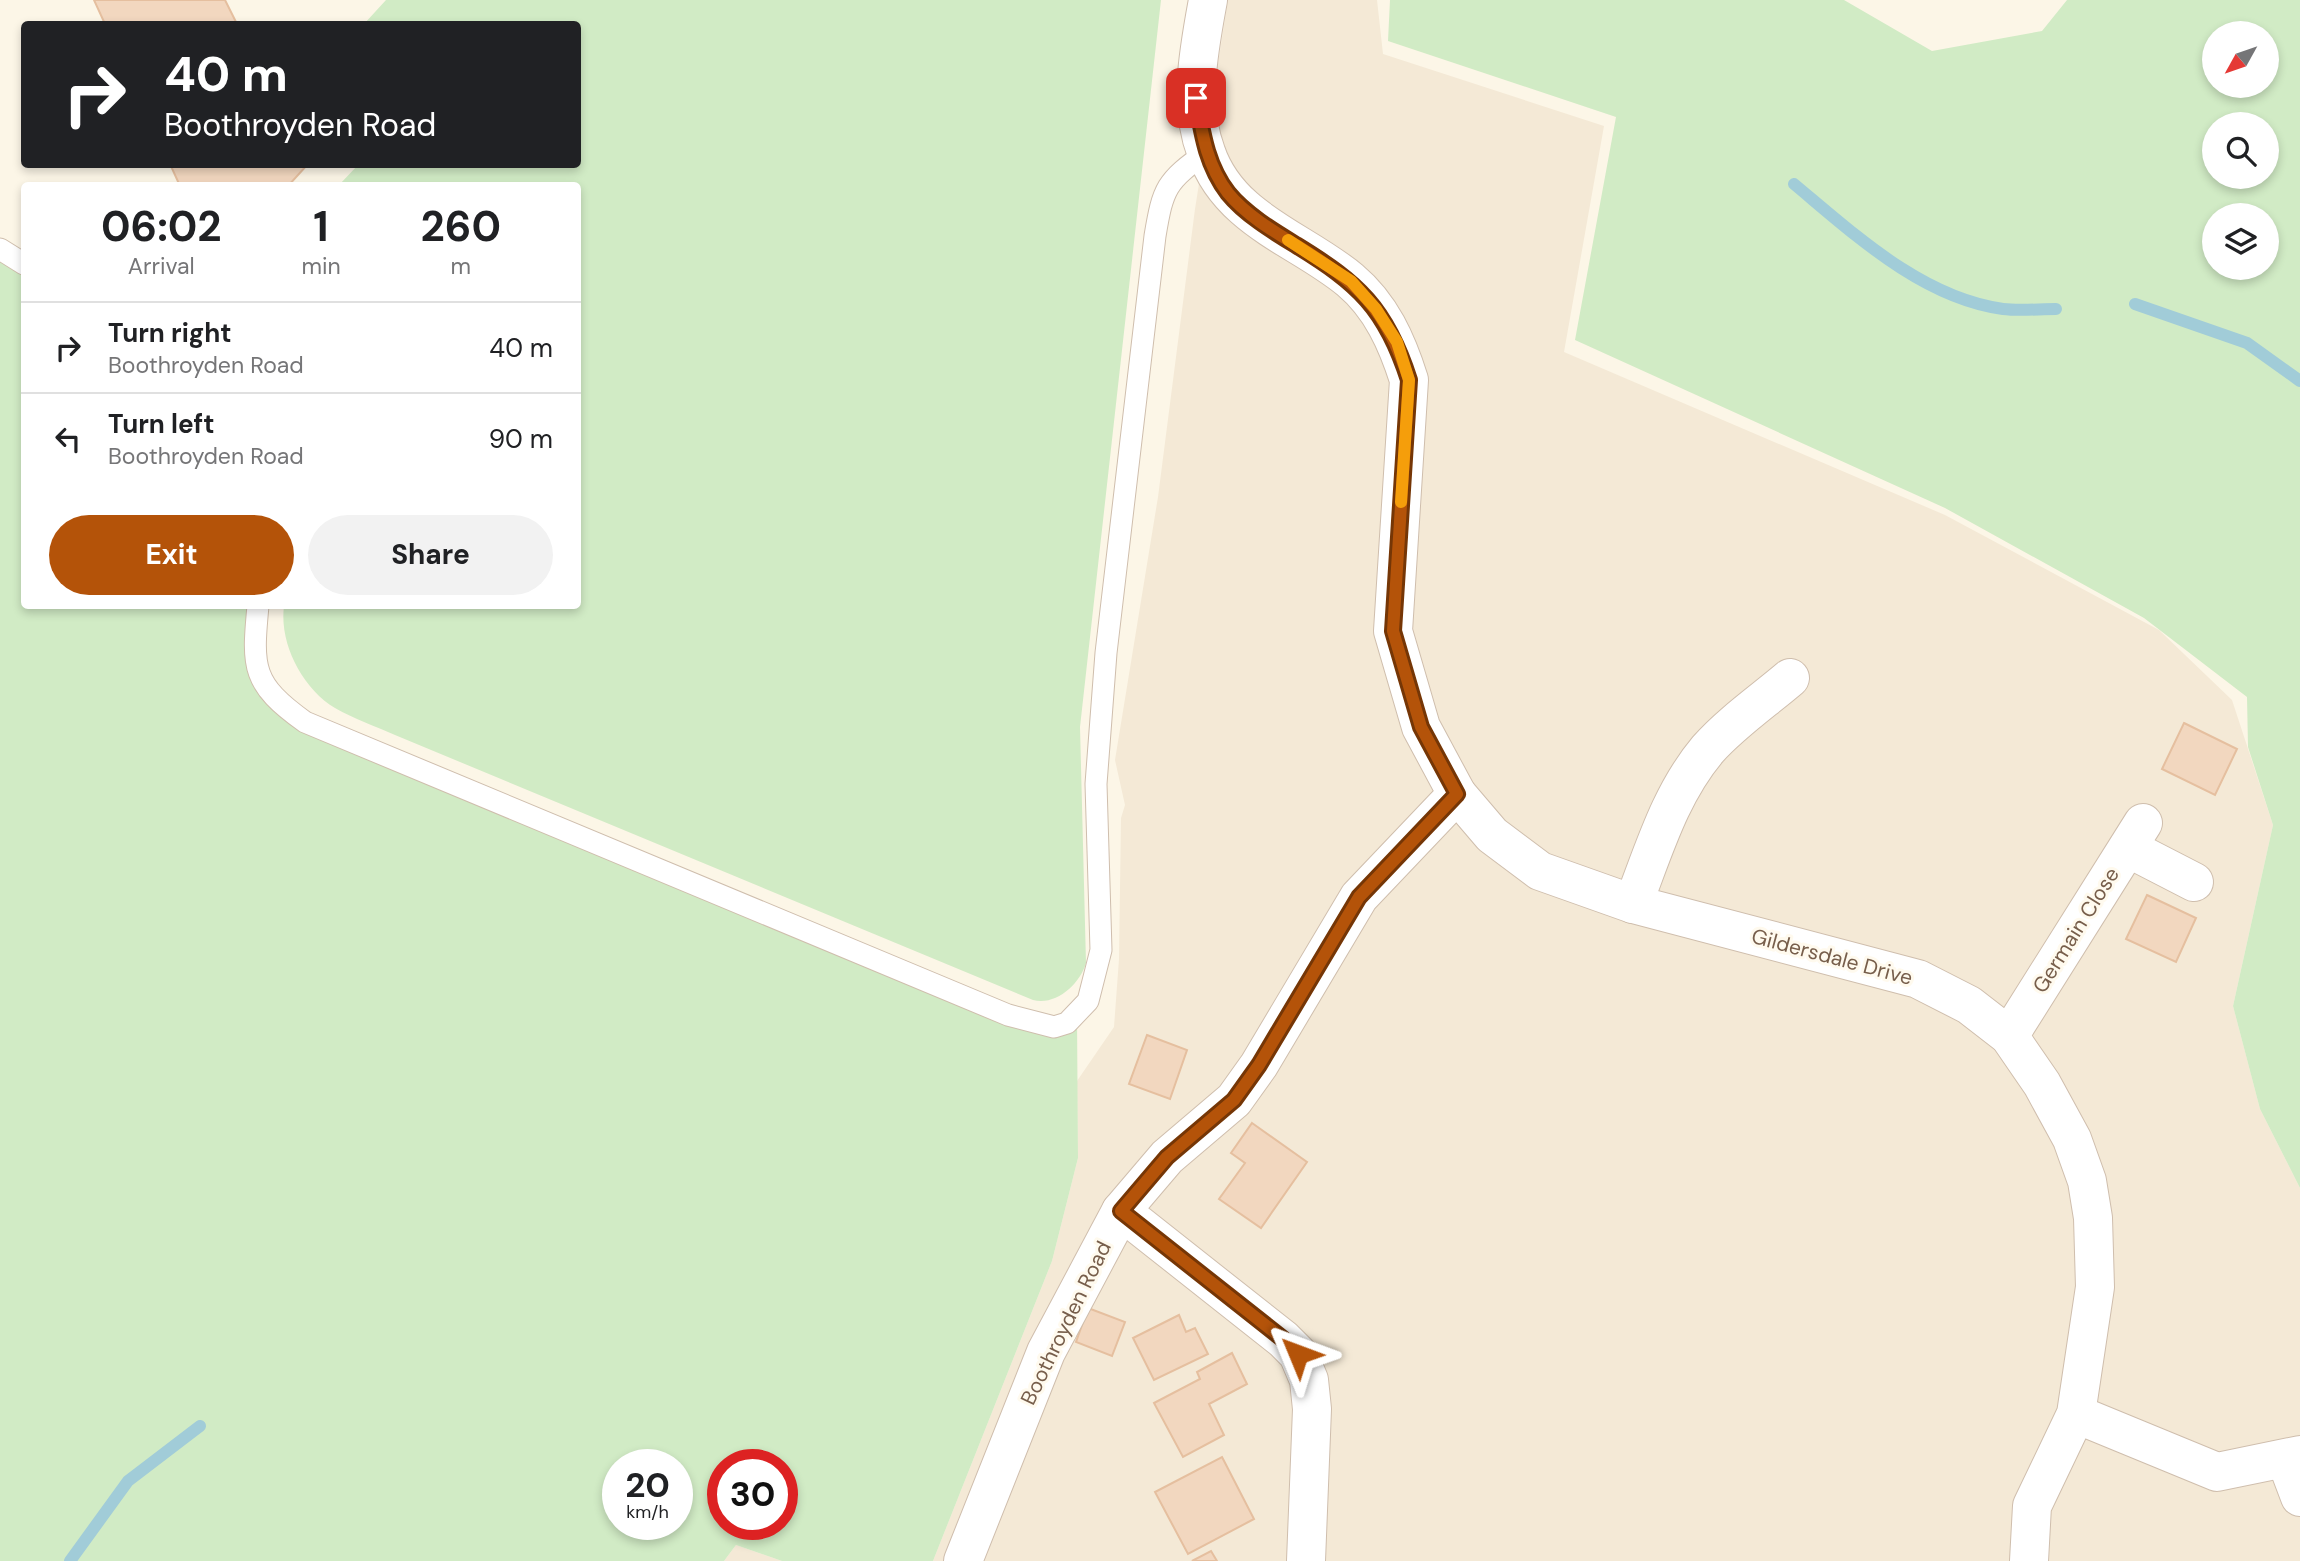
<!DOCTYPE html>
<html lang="en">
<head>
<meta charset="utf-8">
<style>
  :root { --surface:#fff; --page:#f2f2f2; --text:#202124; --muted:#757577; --line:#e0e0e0; --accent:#b45309 }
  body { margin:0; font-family:"DM Sans",sans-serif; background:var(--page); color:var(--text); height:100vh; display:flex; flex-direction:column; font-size:26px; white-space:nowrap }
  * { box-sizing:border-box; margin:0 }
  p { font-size:23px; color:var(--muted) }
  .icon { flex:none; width:38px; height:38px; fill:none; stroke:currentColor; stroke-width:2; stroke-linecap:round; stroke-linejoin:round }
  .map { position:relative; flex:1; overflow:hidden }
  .drawer { position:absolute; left:21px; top:182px; width:560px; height:427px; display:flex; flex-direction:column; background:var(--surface); border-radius:7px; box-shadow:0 4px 10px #0003 }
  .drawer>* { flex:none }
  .banner { position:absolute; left:21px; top:21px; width:560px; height:147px; border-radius:7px; box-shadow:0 4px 10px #0003; background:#202124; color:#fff; overflow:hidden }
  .needle { width:46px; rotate:230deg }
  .fabs { position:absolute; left:2202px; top:21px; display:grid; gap:14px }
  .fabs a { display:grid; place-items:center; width:77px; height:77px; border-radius:50%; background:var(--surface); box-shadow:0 4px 10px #0003; font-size:35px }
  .speed { position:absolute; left:602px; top:1449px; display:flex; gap:14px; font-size:35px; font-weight:700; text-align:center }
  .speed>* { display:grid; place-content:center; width:91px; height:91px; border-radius:50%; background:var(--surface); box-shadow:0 4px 10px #0003; line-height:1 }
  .speed small { font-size:18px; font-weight:400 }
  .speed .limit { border:10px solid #d22; background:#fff; color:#111 }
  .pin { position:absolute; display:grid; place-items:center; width:60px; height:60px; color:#fff; margin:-30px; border-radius:14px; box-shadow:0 4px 10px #0006 }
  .me { position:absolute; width:77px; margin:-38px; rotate:314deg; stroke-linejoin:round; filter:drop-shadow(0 0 5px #0008) }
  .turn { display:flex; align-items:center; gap:24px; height:147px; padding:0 28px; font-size:32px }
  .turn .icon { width:91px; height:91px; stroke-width:2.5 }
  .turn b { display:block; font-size:49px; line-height:60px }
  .eta { display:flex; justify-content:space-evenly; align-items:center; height:119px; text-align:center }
  .eta b { font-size:42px; font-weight:700; line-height:49px }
  .action { display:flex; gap:14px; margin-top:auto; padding:14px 28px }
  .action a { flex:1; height:80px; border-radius:42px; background:var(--accent); color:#fff; font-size:28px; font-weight:700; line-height:80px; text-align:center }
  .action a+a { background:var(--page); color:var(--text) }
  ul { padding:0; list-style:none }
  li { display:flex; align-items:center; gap:21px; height:91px; padding:0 28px; border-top:2px solid var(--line) }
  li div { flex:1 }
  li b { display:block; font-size:26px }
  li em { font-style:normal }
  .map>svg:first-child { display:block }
  .residential { fill:#f4e9d6 }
  .green { fill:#d1ebc5; fill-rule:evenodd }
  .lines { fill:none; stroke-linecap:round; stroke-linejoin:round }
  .stream { stroke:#a1ccd8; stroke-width:12 }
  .building { fill:#f2d7bf; stroke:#e5bf9f; stroke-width:2 }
  .service-casing { stroke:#cfbead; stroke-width:23 }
  .minor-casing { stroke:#cfbead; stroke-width:40 }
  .service { stroke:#fff; stroke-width:21 }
  .minor { stroke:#fff; stroke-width:38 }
  .route-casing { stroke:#753606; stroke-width:18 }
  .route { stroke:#b45309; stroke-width:12 }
  .slow { stroke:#f59e0b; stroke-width:12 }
  .labels { text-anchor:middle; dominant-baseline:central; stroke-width:6; stroke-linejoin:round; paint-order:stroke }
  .street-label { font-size:21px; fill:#775e4b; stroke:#fffaee }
</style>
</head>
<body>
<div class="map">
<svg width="2300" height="1561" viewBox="0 0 2300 1561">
  <rect width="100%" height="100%" fill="#fcf6e7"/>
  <!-- residential -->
  <g class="residential">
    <path d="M1228 0H1377L1383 54 1604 126 1564 352 1945 515 2159 630 2232 700 2273 825 2233 1006 2260 1109 2300 1188V1561H933L1052 1261 1078 1158 1077 1081 1114 1027 1119 959 1121 818 1125 805 1115 760 1158 497 1195 209Z"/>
    <path d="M736 1545 782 1561H724Z"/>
  </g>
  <!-- green -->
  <g class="green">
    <path d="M386 0H1161L1080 727 1086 963C1080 984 1056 1006 1033 1000L395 735C375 726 354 719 335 708 302 688 279 643 284 606H578V186L339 185 358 165 578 164V24H364Z"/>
    <path d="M1390 0H1844L1932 51 2042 31 2067 0H2300V1188L2260 1109 2233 1006 2273 825 2248 747 2247 697 2144 618 1945 508 1575 340 1616 117 1388 41ZM2214 33H2266V86H2214ZM2214 124H2266V177H2214ZM2266 215V268H2214V215Z"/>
    <path d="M0 249 24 264V606H258L254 646 282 706 1040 1023 1077 1016 1078 1158 1052 1261 933 1561H782L736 1545 724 1561H0ZM618 1465H677V1524H618ZM723 1465H782V1524H723Z"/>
  </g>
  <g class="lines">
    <!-- stream -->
    <g class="stream">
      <path d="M1794 184C1854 234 1922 298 2003 309 2020 311 2039 309 2056 309"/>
      <path d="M2135 304 2247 343 2300 381"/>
      <path d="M70 1561 128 1481 200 1426"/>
    </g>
  </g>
  <!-- building -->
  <g class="building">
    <path d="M94 0H225L237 24H105Z"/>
    <path d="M170 164H308L288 186H180Z"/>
    <path d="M2184 723 2237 749 2215 795 2162 769Z"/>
    <path d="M2147 895 2196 918 2176 962 2126 939Z"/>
    <path d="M1147 1035 1187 1050 1170 1099 1129 1084Z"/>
    <path d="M1252 1123 1307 1162 1261 1228 1219 1199 1245 1163 1231 1153Z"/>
    <path d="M1088 1308 1125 1322 1112 1356 1076 1342Z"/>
    <path d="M1179 1315 1186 1332 1195 1328 1208 1354 1154 1380 1133 1338Z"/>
    <path d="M1232 1353 1247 1384 1209 1404 1224 1435 1183 1457 1154 1403 1200 1379 1197 1372Z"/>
    <path d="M1222 1457 1254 1519 1188 1554 1155 1492Z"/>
    <path d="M1211 1551 1217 1561H1192Z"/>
  </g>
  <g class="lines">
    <!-- service casing -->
    <g class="service-casing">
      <g id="service">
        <path d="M0 249 24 264"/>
        <path d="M258 606C252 668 252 684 305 722L1008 1015 1054 1027 1067 1023 1088 1001 1101 950 1096 784 1106 653 1155 236C1163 188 1166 181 1206 153"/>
      </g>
    </g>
    <!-- minor casing -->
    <g class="minor-casing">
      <g id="minor">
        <path d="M1457 794 1492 835 1540 871 1633 904 1918 979 1969 1005 2009 1036 2042 1084 2072 1139 2087 1181 2093 1218 2095 1287 2076 1414 2032 1506 2029 1561"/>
        <path d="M2128 848 2194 882"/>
        <path d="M1633 904C1654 850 1670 794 1708 749 1731 723 1763 701 1790 678"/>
        <path d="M2009 1036 2143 823"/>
        <path d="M1121 1211 1283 1339 1298 1354 1309 1380 1312 1409 1306 1561"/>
        <path d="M2076 1414 2217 1472 2300 1455"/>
        <path d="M2286 1460 2300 1497"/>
        <path d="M963 1561 1046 1352 1121 1211 1167 1157 1234 1100 1259 1065 1359 897 1457 794 1421 727 1393 631 1409 380C1397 342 1381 306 1350 280 1301 239 1229 220 1206 152 1188 104 1199 49 1208 0"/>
      </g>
    </g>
    <!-- service -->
    <use href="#service" class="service"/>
    <!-- minor -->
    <use href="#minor" class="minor"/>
  </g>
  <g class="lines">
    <!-- route casing -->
    <g class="route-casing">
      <path id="route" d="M1196 98C1202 132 1206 164 1228 193 1245 214 1273 231 1296 245 1358 283 1386 308 1409 380L1393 631 1421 727 1457 794 1359 897 1259 1065 1234 1100 1167 1157 1121 1211 1283 1339 1298 1354"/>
    </g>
    <!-- route -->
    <use href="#route" class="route"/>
    <!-- slow -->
    <path class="slow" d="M1288 240 1351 281 1376 309 1397 342 1409 380 1401 502"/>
  </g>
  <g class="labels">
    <!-- street labels -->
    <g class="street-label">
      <text transform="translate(2076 930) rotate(-58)">Germain Close</text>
      <text transform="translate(1832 957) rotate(15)">Gildersdale Drive</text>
      <text transform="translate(1066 1323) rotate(-64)">Boothroyden Road</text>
    </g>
  </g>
</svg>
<div class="fabs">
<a><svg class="needle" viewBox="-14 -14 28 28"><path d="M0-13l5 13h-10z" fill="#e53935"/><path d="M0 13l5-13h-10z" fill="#757577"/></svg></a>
<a><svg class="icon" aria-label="search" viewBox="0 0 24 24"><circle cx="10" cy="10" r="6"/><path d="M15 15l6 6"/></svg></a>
<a><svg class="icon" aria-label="layers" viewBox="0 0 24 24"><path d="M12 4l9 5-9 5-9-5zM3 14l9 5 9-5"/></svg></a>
</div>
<div class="speed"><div>20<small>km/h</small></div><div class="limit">30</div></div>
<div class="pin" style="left:1196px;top:98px;background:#d93025"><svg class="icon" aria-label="arrive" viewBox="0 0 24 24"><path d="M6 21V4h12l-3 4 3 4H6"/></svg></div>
<svg class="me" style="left:1298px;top:1354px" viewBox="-20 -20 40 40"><path d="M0-17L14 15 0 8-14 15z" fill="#b45309" stroke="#fff" stroke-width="4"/></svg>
<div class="banner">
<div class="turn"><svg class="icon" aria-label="right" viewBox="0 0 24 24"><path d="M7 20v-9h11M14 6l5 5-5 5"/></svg><div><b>40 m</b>Boothroyden Road</div></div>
</div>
<section class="drawer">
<div class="eta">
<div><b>06:02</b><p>Arrival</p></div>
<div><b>1</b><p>min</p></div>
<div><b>260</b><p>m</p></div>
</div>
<ul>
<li><svg class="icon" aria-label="right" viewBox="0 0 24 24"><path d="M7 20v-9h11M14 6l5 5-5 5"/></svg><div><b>Turn right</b><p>Boothroyden Road</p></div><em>40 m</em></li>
<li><svg class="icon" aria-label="left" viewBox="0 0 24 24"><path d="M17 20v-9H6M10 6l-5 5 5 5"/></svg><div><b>Turn left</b><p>Boothroyden Road</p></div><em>90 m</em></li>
</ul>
<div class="action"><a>Exit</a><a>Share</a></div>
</section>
</div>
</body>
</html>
